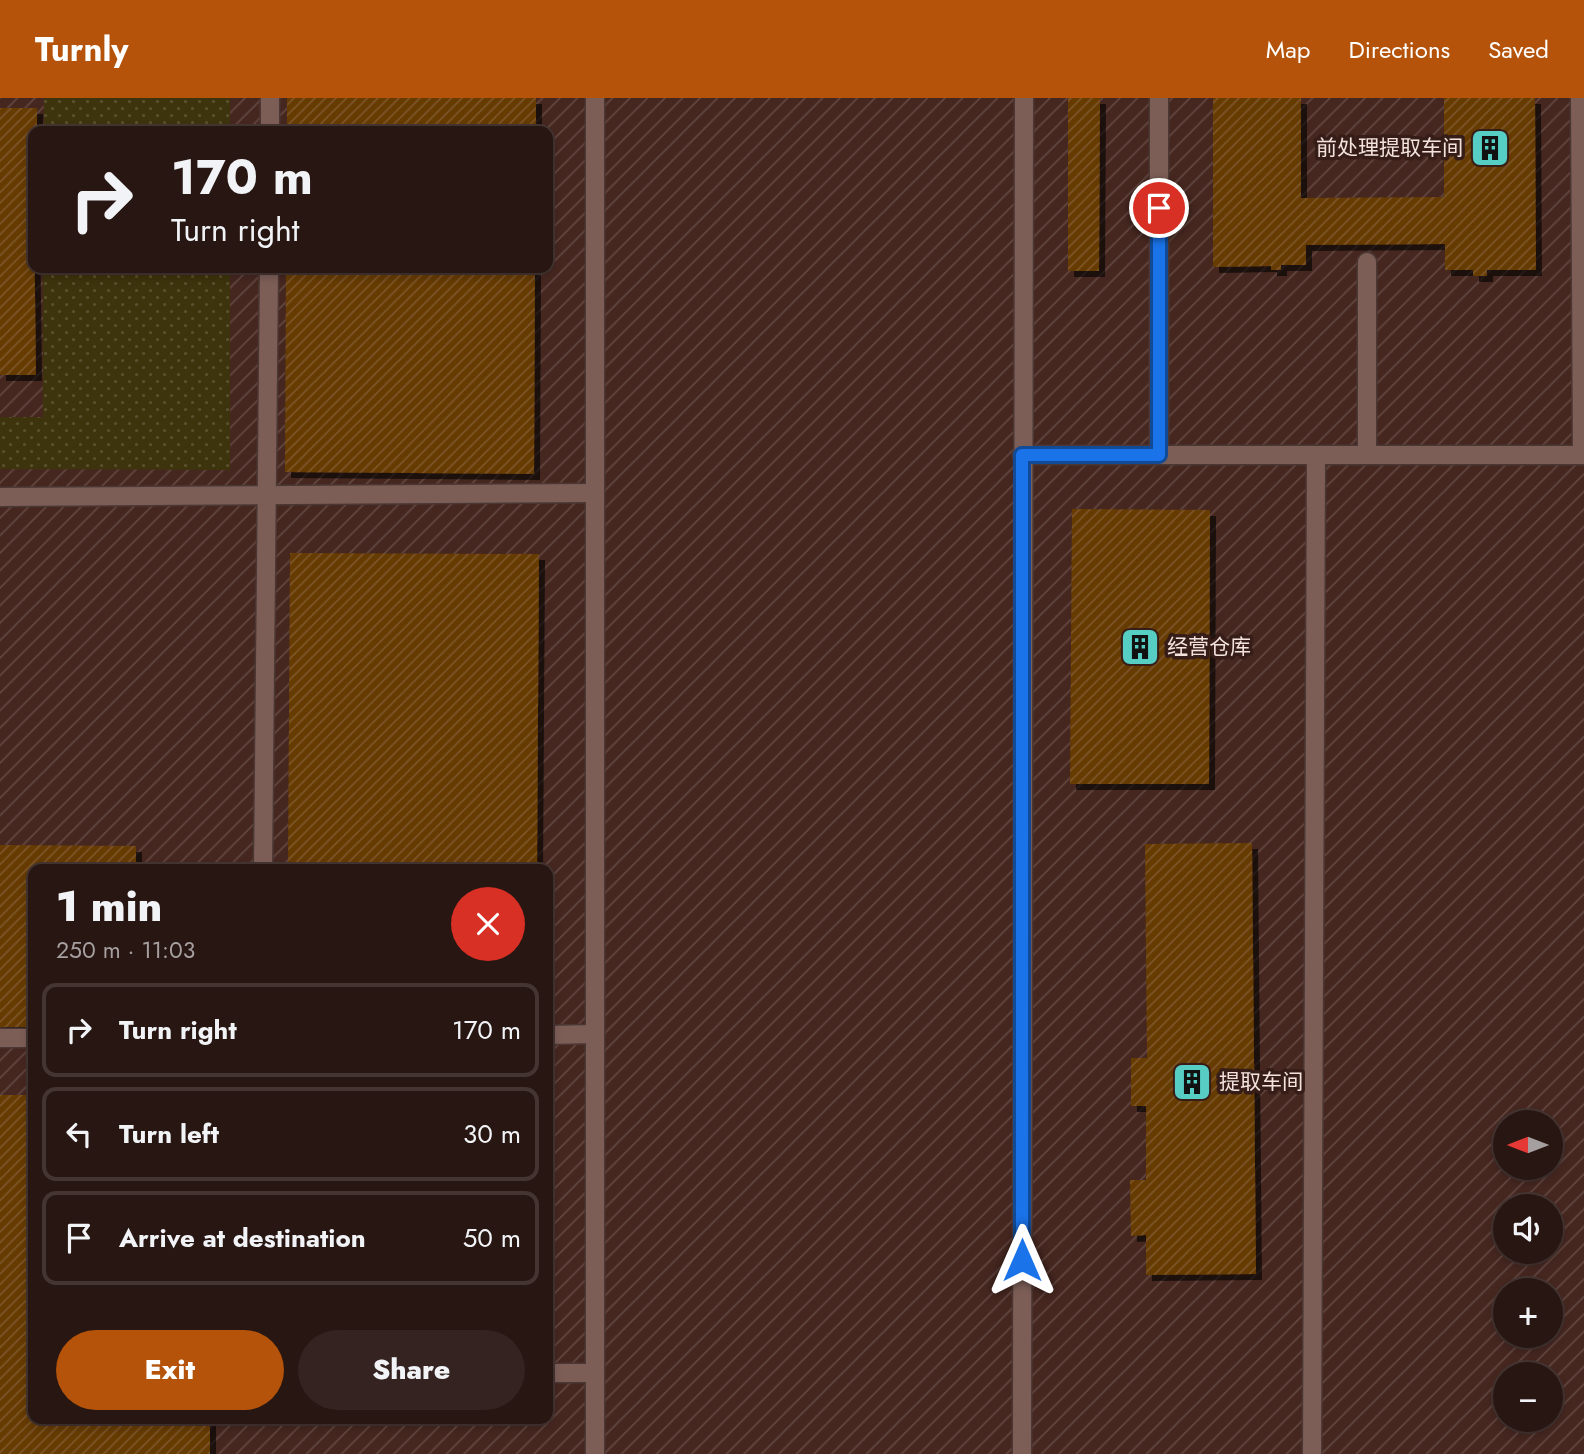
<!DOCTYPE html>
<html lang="en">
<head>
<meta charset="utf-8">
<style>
  :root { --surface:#281612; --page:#342320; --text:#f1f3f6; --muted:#a59f9f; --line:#443532; --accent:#b45309 }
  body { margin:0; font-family:Jost,"Noto Sans SC",sans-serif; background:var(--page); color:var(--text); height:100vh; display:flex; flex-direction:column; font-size:26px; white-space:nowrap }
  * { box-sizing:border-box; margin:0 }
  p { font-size:23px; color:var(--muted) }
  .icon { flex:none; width:38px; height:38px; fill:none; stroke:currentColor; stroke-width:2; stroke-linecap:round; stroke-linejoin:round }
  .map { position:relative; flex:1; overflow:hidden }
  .panel { position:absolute; left:28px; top:766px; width:525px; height:560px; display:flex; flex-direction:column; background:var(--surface); border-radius:14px; box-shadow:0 4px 10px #0003,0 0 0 2px var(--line) }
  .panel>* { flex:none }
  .hud { position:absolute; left:28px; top:28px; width:525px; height:147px; border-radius:14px; box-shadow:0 4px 10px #0003,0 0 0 2px var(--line); background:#281612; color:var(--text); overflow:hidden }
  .needle { width:46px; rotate:270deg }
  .controls { position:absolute; left:1493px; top:1012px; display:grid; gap:14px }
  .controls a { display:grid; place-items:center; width:70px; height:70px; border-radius:50%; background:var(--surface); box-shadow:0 4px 10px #0003,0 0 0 2px var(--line); font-size:35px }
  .pin { position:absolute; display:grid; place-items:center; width:60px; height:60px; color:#fff; margin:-30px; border:4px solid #fff; border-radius:50%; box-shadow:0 2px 7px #0007 }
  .me { position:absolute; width:77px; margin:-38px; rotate:0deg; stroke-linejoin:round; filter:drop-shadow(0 0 5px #0008) }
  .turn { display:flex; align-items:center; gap:24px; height:147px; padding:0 28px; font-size:32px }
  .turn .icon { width:91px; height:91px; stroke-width:2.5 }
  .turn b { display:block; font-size:49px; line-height:60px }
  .round { display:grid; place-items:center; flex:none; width:74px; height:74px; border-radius:37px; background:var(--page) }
  .head { display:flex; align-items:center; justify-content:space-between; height:119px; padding:0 28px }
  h1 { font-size:42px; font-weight:800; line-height:52px }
  .cta { display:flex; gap:14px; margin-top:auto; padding:14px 28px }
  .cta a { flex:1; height:80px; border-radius:42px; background:var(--accent); color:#fff; font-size:28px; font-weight:800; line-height:80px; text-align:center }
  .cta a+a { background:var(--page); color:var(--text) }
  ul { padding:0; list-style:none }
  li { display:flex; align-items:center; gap:21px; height:94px; margin:0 14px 10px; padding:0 14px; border:4px solid var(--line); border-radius:14px }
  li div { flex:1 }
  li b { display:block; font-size:26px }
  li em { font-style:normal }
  header { display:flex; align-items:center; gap:42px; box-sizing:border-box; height:98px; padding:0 35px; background:var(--accent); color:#fff }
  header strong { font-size:33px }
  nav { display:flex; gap:38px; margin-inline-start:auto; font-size:24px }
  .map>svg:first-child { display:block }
  .industrial { fill:url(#industrial-furrows); fill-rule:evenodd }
  .garden { fill:url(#garden-dots) }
  .building { fill:url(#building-hatch); filter:url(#shadow) }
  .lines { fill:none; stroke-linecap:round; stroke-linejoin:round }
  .minor-casing { stroke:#4b3734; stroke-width:21 }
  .minor { stroke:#7c5e57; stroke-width:18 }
  .route-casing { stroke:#114b97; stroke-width:18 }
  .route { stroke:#1a73e8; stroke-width:12 }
  .labels { text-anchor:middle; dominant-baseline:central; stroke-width:7; stroke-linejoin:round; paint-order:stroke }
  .poi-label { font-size:21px; fill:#f3e2de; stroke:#361d18; text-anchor:start }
</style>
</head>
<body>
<header>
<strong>Turnly</strong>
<nav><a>Map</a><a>Directions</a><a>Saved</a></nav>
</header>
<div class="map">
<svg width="1584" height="1356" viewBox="0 0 1584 1356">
  <defs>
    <pattern id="industrial-furrows" width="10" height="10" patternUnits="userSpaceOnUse" patternTransform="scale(1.75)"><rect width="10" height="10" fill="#462720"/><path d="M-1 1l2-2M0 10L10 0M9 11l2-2" fill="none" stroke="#614640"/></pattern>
    <pattern id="garden-dots" width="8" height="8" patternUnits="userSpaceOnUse" patternTransform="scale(1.75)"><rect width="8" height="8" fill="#3d330c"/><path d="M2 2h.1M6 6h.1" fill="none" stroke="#5a502f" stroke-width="1.8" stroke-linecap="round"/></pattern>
    <pattern id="building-hatch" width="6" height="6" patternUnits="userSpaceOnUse" patternTransform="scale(1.75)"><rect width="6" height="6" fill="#663a04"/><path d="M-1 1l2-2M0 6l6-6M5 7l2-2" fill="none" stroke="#7c5628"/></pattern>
    <filter id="shadow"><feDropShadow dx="6" dy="6" stdDeviation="0" flood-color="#0009"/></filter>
  </defs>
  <rect width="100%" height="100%" fill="#361d18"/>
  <!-- industrial -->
  <path class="industrial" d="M0 0H1584V1356H0ZM33 33H548V170H33ZM33 772H548V1321H33ZM1505 1024H1550V1069H1505ZM1505 1108H1550V1153H1505ZM1505 1192H1550V1237H1505ZM1505 1276H1550V1321H1505Z"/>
  <!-- garden -->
  <g class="garden">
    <rect x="44" y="0" width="186" height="33"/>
    <path d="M43 170H230V372L0 371V319H43Z"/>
  </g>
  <!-- building -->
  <g class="building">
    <rect x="287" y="0" width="249" height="33"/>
    <path d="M1068 0H1100L1099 173H1068Z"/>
    <path d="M1213 0H1301V100L1444 99V0H1535L1536 172H1487V178H1473V172H1445V146L1306 147V167H1281V172H1271V168L1213 169Z"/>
    <path d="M0 10H37V33H33L36 277H0Z"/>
    <path d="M286 170H535L534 376 285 374Z"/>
    <path d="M1072 411 1210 412 1209 686H1070Z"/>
    <path d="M290 455 539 456 537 772H288Z"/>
    <path d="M1252 745 1256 1176 1146 1177V1137L1131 1138 1130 1082H1146V1008H1131V960H1147L1145 746Z"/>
    <path d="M0 747 136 748V772H33V929H0Z"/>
    <path d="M0 997H33V1321H210V1356H0Z"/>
  </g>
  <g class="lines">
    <!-- minor casing -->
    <g class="minor-casing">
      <g id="minor">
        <path d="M595 0V1356"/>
        <path d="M1159 0V357"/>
        <path d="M1580 0 1582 357"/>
        <path d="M270 33V0"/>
        <path d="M1367 164V357"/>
        <path d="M1022 357H1584"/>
        <path d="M0 399 595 395"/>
        <path d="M263 772 269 170"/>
        <path d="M548 937 595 936"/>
        <path d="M0 940H33"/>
        <path d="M548 1275H595"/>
        <path d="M1022 1356 1024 0"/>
        <path d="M1312 1356 1316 357"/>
      </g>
    </g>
    <!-- minor -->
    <use href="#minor" class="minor"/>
  </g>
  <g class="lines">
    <!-- route casing -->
    <g class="route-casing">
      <path id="route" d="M1022 1162V357H1159V110"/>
    </g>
    <!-- route -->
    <use href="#route" class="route"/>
  </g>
  <!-- icons -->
  <defs>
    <g id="building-square" transform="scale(2.0125)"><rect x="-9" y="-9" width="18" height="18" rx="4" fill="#56cec4" stroke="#361d18"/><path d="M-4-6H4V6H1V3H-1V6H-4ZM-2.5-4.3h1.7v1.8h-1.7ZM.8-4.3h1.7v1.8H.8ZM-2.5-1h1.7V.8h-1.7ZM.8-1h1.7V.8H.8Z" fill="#111"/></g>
  </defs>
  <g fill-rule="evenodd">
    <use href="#building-square" x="1490" y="50"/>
    <use href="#building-square" x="1140" y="549"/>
    <use href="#building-square" x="1192" y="984"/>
  </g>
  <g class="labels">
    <!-- poi labels -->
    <g class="poi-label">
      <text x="1463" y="50" text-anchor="end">前处理提取车间</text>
      <text x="1167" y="549">经营仓库</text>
      <text x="1219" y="984">提取车间</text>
    </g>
  </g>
</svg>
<div class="controls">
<a><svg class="needle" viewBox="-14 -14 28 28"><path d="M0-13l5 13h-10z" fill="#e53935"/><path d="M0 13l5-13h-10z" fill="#a59f9f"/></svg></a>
<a><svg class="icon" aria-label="sound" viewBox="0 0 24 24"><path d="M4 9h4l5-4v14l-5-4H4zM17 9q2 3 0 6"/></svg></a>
<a>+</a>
<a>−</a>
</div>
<div class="pin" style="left:1159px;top:110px;background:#d93025"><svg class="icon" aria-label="arrive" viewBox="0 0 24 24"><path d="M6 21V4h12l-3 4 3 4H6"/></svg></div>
<svg class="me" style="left:1022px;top:1162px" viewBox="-20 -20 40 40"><path d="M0-17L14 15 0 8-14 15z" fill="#1a73e8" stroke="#fff" stroke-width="4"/></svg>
<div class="hud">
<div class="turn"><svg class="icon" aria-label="right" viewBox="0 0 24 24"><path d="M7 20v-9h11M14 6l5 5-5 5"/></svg><div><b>170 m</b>Turn right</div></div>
</div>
<section class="panel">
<div class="head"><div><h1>1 min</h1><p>250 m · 11:03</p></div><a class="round" style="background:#d93025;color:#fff"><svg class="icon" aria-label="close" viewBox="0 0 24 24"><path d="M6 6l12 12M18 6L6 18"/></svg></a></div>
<ul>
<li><svg class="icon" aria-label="right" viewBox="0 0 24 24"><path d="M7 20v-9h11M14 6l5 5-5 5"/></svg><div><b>Turn right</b></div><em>170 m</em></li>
<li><svg class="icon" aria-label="left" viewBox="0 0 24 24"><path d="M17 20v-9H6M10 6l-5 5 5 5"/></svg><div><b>Turn left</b></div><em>30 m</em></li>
<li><svg class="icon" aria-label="arrive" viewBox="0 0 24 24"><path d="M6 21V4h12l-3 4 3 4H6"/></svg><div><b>Arrive at destination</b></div><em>50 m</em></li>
</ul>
<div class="cta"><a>Exit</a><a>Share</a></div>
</section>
</div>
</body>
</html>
